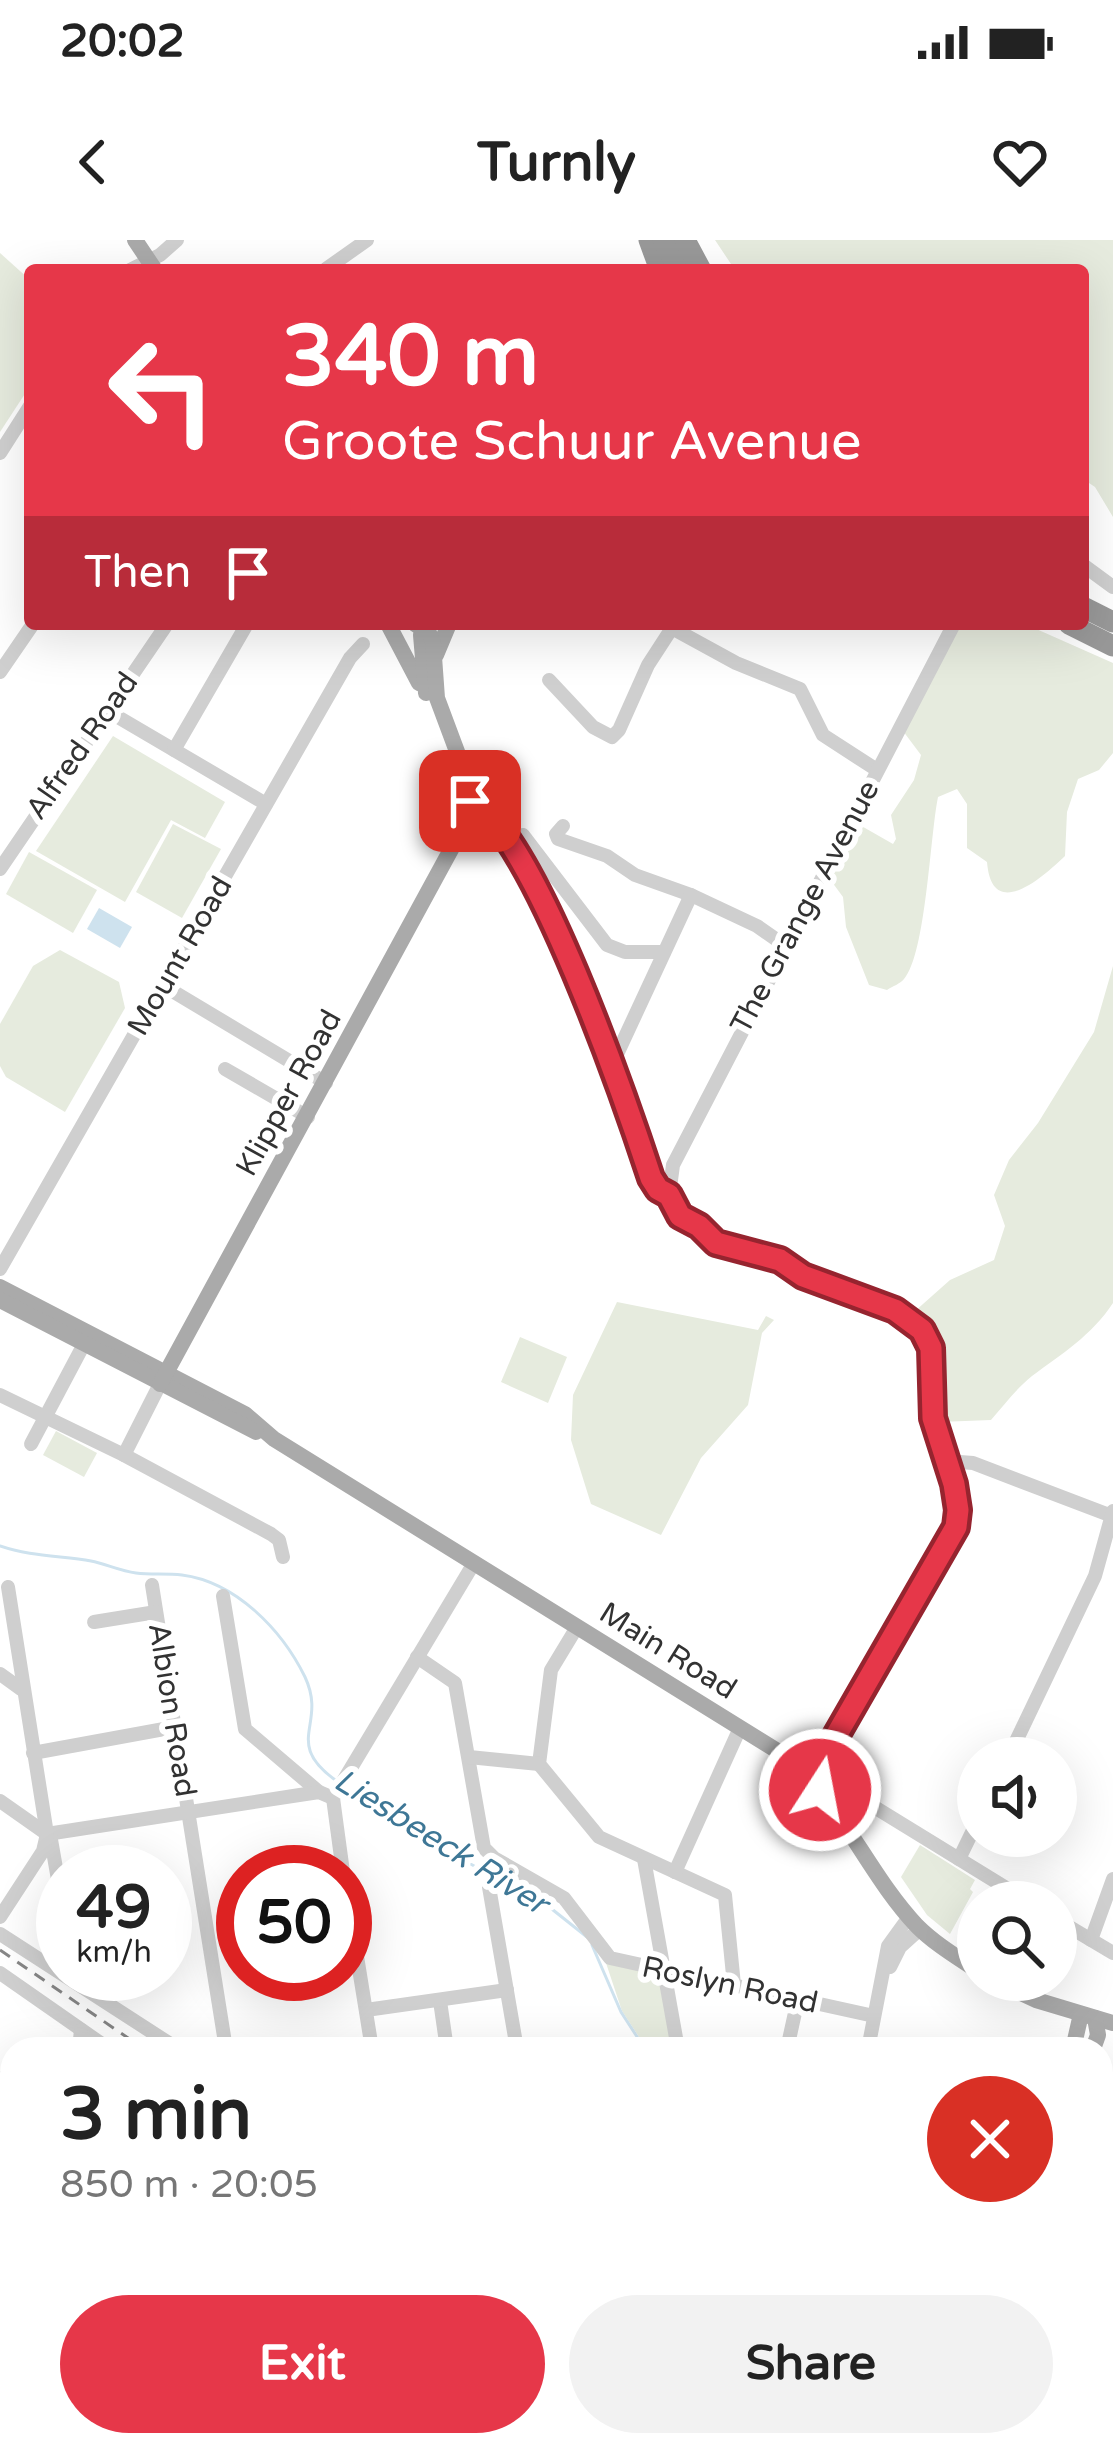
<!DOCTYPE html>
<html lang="en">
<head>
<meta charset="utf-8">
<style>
  :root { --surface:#fff; --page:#f2f2f2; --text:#222; --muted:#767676; --accent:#e63749 }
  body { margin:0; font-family:"Varela Round",sans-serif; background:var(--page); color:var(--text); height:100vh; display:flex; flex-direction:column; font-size:45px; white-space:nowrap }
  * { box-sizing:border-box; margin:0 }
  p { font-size:39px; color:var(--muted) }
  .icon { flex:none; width:66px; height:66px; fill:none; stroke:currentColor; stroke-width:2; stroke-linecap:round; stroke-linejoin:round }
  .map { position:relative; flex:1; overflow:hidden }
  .drawer { position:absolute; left:0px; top:1797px; width:1113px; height:420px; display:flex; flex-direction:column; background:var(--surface); border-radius:36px 36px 0 0; box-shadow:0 12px 48px #0002 }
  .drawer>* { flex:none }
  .guide { position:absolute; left:24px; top:24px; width:1065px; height:366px; border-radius:12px; box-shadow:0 12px 48px #0002; background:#e63749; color:#fff; overflow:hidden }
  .controls { position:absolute; left:957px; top:1497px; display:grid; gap:24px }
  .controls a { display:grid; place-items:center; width:120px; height:120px; border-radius:50%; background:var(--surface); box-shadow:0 12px 48px #0002; font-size:60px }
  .speed { position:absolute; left:36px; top:1605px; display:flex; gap:24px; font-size:60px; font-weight:700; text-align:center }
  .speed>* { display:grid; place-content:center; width:156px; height:156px; border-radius:50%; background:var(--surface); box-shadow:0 12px 48px #0002; line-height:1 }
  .speed small { font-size:30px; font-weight:400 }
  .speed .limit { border:18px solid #d22; background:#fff; color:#111 }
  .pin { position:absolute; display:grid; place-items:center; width:102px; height:102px; color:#fff; margin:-51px; border-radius:24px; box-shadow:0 6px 18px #0006 }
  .me { position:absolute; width:132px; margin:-66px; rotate:11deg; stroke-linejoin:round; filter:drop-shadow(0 0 9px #0008) }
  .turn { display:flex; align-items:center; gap:42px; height:252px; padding:0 60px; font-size:54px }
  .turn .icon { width:156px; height:156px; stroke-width:2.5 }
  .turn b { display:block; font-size:84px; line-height:102px }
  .then { display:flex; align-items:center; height:114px; padding:0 60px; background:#0003; gap:24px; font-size:45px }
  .round { display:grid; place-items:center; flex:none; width:126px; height:126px; border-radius:63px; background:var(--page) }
  .head { display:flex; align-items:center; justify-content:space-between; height:204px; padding:0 60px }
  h1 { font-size:72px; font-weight:700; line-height:90px }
  .cta { display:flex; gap:24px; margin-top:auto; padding:24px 60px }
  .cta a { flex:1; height:138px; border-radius:72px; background:var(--accent); color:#fff; font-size:48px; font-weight:700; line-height:138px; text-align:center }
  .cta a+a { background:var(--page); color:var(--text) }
  .status { display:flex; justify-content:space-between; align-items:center; height:84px; padding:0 60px; background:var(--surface); direction:ltr }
  .status svg { height:33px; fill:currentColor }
  header { display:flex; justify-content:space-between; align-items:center; height:156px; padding:0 60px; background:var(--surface); font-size:54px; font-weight:700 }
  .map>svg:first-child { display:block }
  .green { fill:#e6ebde }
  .water { fill:#cee2ee }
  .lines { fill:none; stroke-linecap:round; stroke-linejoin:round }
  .stream { stroke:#cee2ee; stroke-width:3 }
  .minor { stroke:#cfcfcf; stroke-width:14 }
  .major { stroke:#aaa; stroke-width:16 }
  .highway { stroke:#999; stroke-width:21 }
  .rail { stroke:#878787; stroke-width:3; stroke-dasharray:12 9; stroke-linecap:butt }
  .major-bridge { stroke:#aaa; stroke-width:16 }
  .route-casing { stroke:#96242f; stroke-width:30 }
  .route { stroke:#e63749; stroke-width:21 }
  .labels { text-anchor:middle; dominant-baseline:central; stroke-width:12; stroke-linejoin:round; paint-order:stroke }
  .street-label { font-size:30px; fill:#323232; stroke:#fff }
  .water-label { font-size:33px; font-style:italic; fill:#3e7796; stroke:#fff }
</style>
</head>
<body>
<div class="status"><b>20:02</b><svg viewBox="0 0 49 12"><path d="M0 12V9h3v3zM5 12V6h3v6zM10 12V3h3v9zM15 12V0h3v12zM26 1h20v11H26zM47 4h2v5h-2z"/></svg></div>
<header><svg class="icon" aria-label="back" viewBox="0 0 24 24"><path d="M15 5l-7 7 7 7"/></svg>Turnly<svg class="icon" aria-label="heart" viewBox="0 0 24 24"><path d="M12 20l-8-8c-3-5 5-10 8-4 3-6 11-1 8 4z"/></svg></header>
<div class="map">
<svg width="1113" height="2217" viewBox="0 0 1113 2217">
  <rect width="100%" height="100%" fill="#fff"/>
  <!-- green -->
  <g class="green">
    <path d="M715 0H1113V277L1095 247 1083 239V30H735Z"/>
    <path d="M0 13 30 40V146L0 192Z"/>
    <path d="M959 384H1025L1113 423V513L1099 530 1078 539 1067 572 1065 616C1043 637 992 683 987 622L967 608V564L957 549 938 557C930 596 926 714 904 739 900 744 893 746 887 750L869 745 846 687 843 657 829 638 858 584 893 604 896 599 891 575 914 540 921 515 903 491Z"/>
    <path d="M113 496 225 562 205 598 171 580 125 662 36 611Z"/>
    <path d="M173 584 221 609 182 678 136 652Z"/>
    <path d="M29 612 97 650 73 693 6 654Z"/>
    <path d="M60 710 119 742 125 768 65 872 6 837 0 826V784L33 726Z"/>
    <path d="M1113 726V1063C1092 1095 1062 1114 1032 1136 1017 1148 1004 1165 991 1180L939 1182 938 1100 914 1072 950 1040 994 1020 1005 986 994 955 1009 920 1038 883 1094 792Z"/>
    <path d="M617 1062 758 1090 766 1076 774 1080 762 1093 748 1165 701 1218 661 1295 591 1264 571 1200 573 1155Z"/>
    <path d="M520 1097 567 1117 548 1163 501 1142Z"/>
    <path d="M56 1191 97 1213 84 1237 43 1215Z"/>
    <path d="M920 1605 975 1640 970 1649 973 1652 950 1694 927 1675 901 1637Z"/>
    <path d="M605 1720 662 1734 675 1809H647L622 1771Z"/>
  </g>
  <!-- water -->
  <path class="water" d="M99 668 132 687 120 708 87 689Z"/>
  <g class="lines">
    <!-- stream -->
    <g class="stream">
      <path d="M0 1306C29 1316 61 1316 91 1321 106 1324 120 1331 136 1333 151 1335 166 1333 182 1335 236 1342 282 1390 305 1437 328 1486 281 1502 338 1542"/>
      <path d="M346 1547 417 1595 548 1666 587 1697"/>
      <path d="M592 1705 621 1772 645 1809"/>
      <path d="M1101 1874 1113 1880"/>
    </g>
    <!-- minor -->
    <g class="minor">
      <path d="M326 29 367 0"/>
      <path d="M130 30 160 15 177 0"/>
      <path d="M0 213 30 166"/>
      <path d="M1083 325 1113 347"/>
      <path d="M673 384 672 388 736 423 800 449 823 495 877 530"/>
      <path d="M0 432 33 384"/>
      <path d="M549 440 593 487 612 497 619 490 648 425 672 388"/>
      <path d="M106 470 266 564"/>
      <path d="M174 510 247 384"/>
      <path d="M462 559 489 573 532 638 623 850 651 938C661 956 710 1003 730 1009 748 1014 767 1015 784 1022 801 1029 813 1041 832 1047 863 1058 910 1066 928 1098 942 1123 929 1161 935 1189 943 1222 963 1251 955 1287L814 1534"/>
      <path d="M563 586 556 594 558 599 607 616 635 635 691 655 757 686 787 707"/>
      <path d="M510 603 523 595 607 705 625 712H664"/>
      <path d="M0 629 167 384"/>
      <path d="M164 746 326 843"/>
      <path d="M612 825 691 655"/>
      <path d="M225 829 308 877"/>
      <path d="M669 955 673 925 954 384"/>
      <path d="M0 1029 350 418 363 404"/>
      <path d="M0 1155 124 1215 271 1294 279 1300 283 1317"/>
      <path d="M31 1204 84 1104"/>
      <path d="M124 1215 160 1144"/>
      <path d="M947 1221 973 1223 1112 1276"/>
      <path d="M152 1345 226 1809"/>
      <path d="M223 1356 245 1489 319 1552"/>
      <path d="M94 1382 156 1372"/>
      <path d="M577 1387 551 1430 539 1524 599 1597 725 1655 734 1745"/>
      <path d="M417 1417 455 1443 484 1608 494 1618 564 1658 610 1718 874 1776"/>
      <path d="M0 1434 21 1449"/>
      <path d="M33 1513 175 1487"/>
      <path d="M469 1517 539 1524"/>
      <path d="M1008 1518 1095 1336 1113 1271"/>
      <path d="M807 1534 832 1541 1029 1662"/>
      <path d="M0 1561 47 1594 319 1552 333 1558"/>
      <path d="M50 1594 63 1668"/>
      <path d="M644 1619 678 1809"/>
      <path d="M959 1619 978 1580"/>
      <path d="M343 1632 333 1558 474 1323"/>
      <path d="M675 1632 740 1488"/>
      <path d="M345 1642 372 1809"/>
      <path d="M489 1647 517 1809"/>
      <path d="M0 1677 43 1611 47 1594 8 1347"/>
      <path d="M1056 1679 1113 1713"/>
      <path d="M0 1694 178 1809"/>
      <path d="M1091 1700 1113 1639"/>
      <path d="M890 1727 900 1707 920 1689"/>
      <path d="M0 1733 109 1809"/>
      <path d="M440 1761 447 1809"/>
      <path d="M366 1770 507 1750"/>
      <path d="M79 1809 81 1790"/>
      <path d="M787 1809 798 1759"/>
      <path d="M868 1809 888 1706 909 1677"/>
      <path d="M0 1838 12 1842"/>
      <path d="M0 2141 12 2119"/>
      <path d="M435 2205 437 2217"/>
      <path d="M749 2205 752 2217"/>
      <path d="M891 2205 894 2217"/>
      <path d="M154 2217 157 2205"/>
      <path d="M307 2217 313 2208 333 2205"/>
      <path d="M578 2217 579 2205"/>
    </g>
    <!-- major -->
    <g class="major">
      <path d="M135 0 155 30"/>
      <path d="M388 384 419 443"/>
      <path d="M425 385 421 395 426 453"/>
      <path d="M436 415 449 384"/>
      <path d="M0 1047 245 1174 274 1199 784 1515C841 1561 867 1633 917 1686 935 1704 957 1717 978 1731"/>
      <path d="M0 1060 256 1192"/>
      <path d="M160 1144 466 582 468 541 437 458 433 403 429 393 415 384"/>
      <path d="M993 1740 1036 1760 1113 1783"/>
      <path d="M1073 1809 1081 1774"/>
      <path d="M1093 1809 1098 1795 1095 1778"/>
    </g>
    <!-- highway -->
    <g class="highway">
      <path d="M649 0 660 30"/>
      <path d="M663 0 679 30"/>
      <path d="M685 0 701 30"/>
      <path d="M1083 367 1113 382"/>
      <path d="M1069 384 1113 406"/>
    </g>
    <!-- rail -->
    <g class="rail">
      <path d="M0 1710 144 1809"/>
      <path d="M1101 2130 1113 2133"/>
    </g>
    <!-- major-bridge -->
    <path class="major-bridge" d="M1101 2122 1113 2176"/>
  </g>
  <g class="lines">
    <!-- route casing -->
    <g class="route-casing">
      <path id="route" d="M470 561C532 586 628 868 651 938L658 949 669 955 680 976 699 986 716 1003 780 1020 803 1036 895 1070 922 1090 931 1108 933 1178 954 1244 958 1270 956 1287 814 1534H807L820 1550"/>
    </g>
    <!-- route -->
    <use href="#route" class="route"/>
  </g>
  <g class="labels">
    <!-- street labels -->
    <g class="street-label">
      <text transform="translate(82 506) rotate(-55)">Alfred Road</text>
      <text transform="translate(805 667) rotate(-62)">The Grange Avenue</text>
      <text transform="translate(180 716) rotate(-60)">Mount Road</text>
      <text transform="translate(289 853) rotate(-61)">Klipper Road</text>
      <text transform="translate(668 1411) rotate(32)">Main Road</text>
      <text transform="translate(172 1470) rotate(81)">Albion Road</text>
      <text transform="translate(730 1745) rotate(12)">Roslyn Road</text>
    </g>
    <!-- water labels -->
    <g class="water-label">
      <text transform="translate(441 1602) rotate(32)">Liesbeeck River</text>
    </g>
  </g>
</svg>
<div class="controls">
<a><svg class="icon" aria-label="sound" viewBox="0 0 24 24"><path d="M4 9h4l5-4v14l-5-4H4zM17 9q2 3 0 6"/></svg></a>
<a><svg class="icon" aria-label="search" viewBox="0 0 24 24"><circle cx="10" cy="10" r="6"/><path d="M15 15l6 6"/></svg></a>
</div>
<div class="speed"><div>49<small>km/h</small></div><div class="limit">50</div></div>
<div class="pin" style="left:470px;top:561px;background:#d93025"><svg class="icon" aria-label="arrive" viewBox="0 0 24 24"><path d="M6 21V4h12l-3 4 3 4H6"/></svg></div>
<svg class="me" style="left:820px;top:1550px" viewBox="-20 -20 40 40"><circle r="17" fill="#e63749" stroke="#fff" stroke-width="3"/><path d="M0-11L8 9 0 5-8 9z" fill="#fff"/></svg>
<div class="guide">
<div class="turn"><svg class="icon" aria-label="left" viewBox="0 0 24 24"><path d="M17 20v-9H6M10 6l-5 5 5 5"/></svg><div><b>340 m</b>Groote Schuur Avenue</div></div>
<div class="then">Then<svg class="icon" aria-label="arrive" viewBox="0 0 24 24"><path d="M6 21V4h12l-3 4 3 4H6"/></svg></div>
</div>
<section class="drawer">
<div class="head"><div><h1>3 min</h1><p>850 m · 20:05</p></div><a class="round" style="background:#d93025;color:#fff"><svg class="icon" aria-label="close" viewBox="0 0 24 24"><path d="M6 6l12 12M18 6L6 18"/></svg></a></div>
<div class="cta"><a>Exit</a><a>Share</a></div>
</section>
</div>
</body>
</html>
